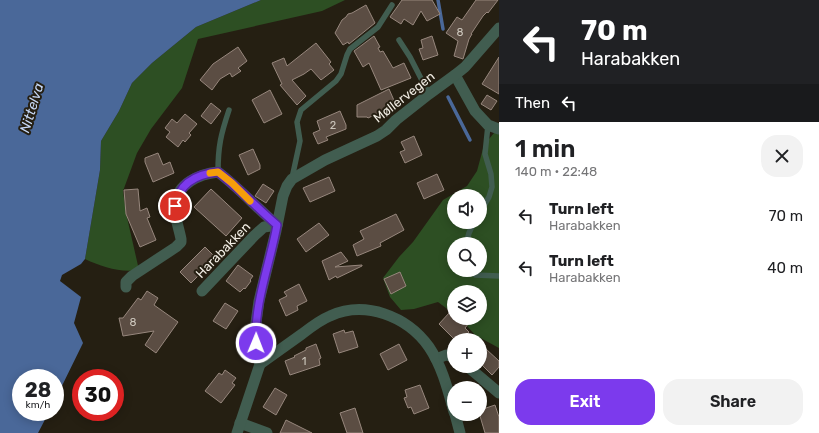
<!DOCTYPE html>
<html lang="en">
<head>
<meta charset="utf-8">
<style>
  :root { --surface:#fff; --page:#f2f2f2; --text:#202124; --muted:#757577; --accent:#7c3aed }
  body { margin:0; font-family:Rubik,sans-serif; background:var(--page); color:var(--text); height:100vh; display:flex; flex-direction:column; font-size:15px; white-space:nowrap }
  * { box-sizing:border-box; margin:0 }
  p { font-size:13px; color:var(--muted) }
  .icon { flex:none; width:22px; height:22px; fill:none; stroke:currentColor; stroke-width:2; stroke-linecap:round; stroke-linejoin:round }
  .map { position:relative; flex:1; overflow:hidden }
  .panel { display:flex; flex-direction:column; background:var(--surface); width:320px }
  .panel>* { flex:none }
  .hud { background:#202124; color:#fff; overflow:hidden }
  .fabs { position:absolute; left:447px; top:189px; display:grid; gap:8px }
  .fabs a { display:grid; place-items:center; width:40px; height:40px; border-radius:50%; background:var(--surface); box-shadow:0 2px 10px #0003; font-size:20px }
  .speed { position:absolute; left:12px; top:369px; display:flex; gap:8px; font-size:20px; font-weight:700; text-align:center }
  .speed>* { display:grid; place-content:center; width:52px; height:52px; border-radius:50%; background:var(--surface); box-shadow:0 2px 10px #0003; line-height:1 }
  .speed small { font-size:10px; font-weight:400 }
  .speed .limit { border:6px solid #d22; background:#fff; color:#111 }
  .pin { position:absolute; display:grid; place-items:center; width:34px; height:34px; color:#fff; margin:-17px; border:2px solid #fff; border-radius:50%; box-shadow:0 1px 4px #0007 }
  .me { position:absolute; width:44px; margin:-22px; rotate:1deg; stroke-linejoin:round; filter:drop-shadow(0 0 3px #0008) }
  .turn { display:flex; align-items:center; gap:14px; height:84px; padding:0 16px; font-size:18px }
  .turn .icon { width:52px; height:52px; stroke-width:2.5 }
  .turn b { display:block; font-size:28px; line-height:34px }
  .then { display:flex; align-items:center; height:38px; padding:0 16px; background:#0003; gap:8px; font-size:15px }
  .round { display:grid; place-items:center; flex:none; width:42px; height:42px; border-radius:16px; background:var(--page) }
  .headline { display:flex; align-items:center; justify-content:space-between; height:68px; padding:0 16px }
  h1 { font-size:24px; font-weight:600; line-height:30px }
  .primary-button { display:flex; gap:8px; margin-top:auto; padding:8px 16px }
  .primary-button a { flex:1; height:46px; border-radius:16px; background:var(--accent); color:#fff; font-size:16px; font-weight:600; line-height:46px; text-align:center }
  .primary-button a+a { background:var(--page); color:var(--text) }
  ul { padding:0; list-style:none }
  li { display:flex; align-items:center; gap:12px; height:52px; padding:0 16px }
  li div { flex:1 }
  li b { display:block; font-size:15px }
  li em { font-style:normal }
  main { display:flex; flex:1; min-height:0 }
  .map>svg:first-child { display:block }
  .green { fill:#2d4f23; fill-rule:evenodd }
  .water { fill:#4a6899 }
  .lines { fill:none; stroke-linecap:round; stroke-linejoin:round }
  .stream { stroke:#4a6899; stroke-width:3.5 }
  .building { fill:#5b4d43; stroke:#97877d }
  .service { stroke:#415d50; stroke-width:5.5 }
  .minor { stroke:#415d50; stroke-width:11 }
  .route-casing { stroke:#51269a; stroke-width:10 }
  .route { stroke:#7c3aed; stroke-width:7 }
  .slow { stroke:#f59e0b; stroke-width:7 }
  .labels { text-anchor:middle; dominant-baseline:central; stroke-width:4; stroke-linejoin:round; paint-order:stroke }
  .number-label { font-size:11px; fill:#ccc6bc }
  .street-label { font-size:13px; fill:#f2eee5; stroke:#251f12 }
  .water-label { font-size:14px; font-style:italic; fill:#c7d9f7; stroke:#251f12 }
</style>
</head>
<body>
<main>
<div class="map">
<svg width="499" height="433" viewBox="0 0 499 433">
  <rect width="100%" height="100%" fill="#251f12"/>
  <!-- green -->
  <g class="green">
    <path d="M261 0H345L322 11 198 39 182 88 151 129 137 153 123 191 126 213 139 270C120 273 102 267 85 259L100 170 101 141 119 111 132 83 152 63 196 27Z"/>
    <path d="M494 133H499V348L475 335 460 318H480V292H454V314L438 302 414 309 401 310 390 297 383 278 399 257 413 242 443 200 467 186 477 171 484 145ZM454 196H480V222H454ZM454 244H480V270H454Z"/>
  </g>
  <!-- water -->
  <path class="water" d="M0 0H261L196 27 152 63 132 83 119 111 101 141 100 170 85 259 81 264 62 275 60 281 81 297 74 323 83 343 55 400V378H21V412H49L38 433H0Z"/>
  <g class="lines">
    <!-- stream -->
    <g class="stream">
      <path d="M438 0 443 29"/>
      <path d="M448 97 470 140"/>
    </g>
  </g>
  <!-- building -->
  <g class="building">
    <path d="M402 0H432L440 14 427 21 421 11 413 25 404 19 401 24 390 17Z"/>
    <path d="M476 0H498L488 13 487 12 483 16 471 34H472L469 39 463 59 454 56 458 41 446 33 457 17 462 20Z"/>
    <path d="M366 5 375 23 349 44 348 42 343 45 335 33 342 20 346 17 348 14 352 13Z"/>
    <path d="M374 36 380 47 378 48 380 52 383 51 393 68 404 63 411 78 381 90 369 63 363 67 354 51Z"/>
    <path d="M432 36 438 55 423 60 419 49 423 48 421 40Z"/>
    <path d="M316 43 331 62 329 64 334 70 321 80 311 69 304 74 292 80 306 96 297 105 280 85 282 84 272 63 284 58 287 66Z"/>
    <path d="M238 47 247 61 238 68 241 71 232 77 230 73 220 79 212 90 200 80 213 64Z"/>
    <path d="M499 57V94L482 84Z"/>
    <path d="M389 89 396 105 368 118 367 117H357V105Z"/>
    <path d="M270 90 282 114 264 123 252 100Z"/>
    <path d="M487 95 497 101 491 110 481 104Z"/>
    <path d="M211 103 221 111 211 124 201 116Z"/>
    <path d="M340 111 346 125V129L326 137 328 140 318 144 313 133 320 130 317 121Z"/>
    <path d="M185 114 197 124 189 133 191 135 185 142 183 140 178 147 166 137 170 132 165 128 172 119 177 123Z"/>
    <path d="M414 136 422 155 405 163 400 152 405 150 401 142Z"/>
    <path d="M253 149 260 165V169L248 175 239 155Z"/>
    <path d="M158 153 163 165 170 162 174 173 153 182 145 162V158Z"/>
    <path d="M437 174 444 190 424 199 417 183Z"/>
    <path d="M329 177 335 191 310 202 303 188Z"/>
    <path d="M263 184 274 191 266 203 255 196Z"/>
    <path d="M138 189 140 211 147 208 150 217 147 218 156 240 140 247 126 214 124 190Z"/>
    <path d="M211 189 242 218 226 236 194 207Z"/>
    <path d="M396 214 404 230 380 243 381 246 357 256 353 245 364 239 360 231Z"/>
    <path d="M319 223 329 235 306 252 297 239Z"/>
    <path d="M205 247 216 258 191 283 180 272Z"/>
    <path d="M341 252 348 261 335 267 362 265V266L337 278 336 276 329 280 322 261Z"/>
    <path d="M238 265 253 276 250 280 251 281 245 289 244 288 240 292 226 281Z"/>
    <path d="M400 272 406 286 391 294 384 279Z"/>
    <path d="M299 284 307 301 297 306 298 310 286 316 279 300 287 296 284 292Z"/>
    <path d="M147 291 158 298 154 305 178 322 156 353 145 345 154 331 123 336 119 318H123L138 298 141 300Z"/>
    <path d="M225 303 238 311 226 329 213 321Z"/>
    <path d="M449 313 454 318H463L469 323 465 328 469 332 461 340H455L439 324Z"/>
    <path d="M344 330 345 333 353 331 358 347 339 353 333 334Z"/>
    <path d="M316 344 321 358 319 359 320 365 290 375 285 361 295 357 294 356 306 350V348Z"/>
    <path d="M399 344 407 360 388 370 380 354Z"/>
    <path d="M486 349 499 361V367L492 375 480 363V356Z"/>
    <path d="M225 370 236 378 232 383 235 385 221 403 205 391 219 373 222 375Z"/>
    <path d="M420 385 429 408 414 414 411 407 408 408 404 398 407 397 405 390Z"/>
    <path d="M275 388 287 395 276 415 263 407Z"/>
    <path d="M495 405 499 417V433H485L480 416V410Z"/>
    <path d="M355 408 363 433H347L340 413Z"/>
    <path d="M286 420 312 433H280Z"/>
  </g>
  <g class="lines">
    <!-- service -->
    <g class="service">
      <path d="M399 40 410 57 429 94"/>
      <path d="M218 172C218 146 221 134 229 110"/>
      <path d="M292 178 300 141 297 122 301 110 336 81 341 74 347 55 350 49 378 27 392 5"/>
      <path d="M480 212 489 197 492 187 491 174 485 154 488 125"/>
      <path d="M466 244 469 233 474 222"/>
      <path d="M469 270 475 275 499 276"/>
    </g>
    <!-- minor -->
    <g class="minor">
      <path d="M455 75 475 111 488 125 499 129"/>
      <path d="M126 287V282L132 276 176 247 181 242V239C179 228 174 216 175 205 177 183 200 174 218 172 239 188 257 208 277 225"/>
      <path d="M202 291 254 236 264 227 277 225"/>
      <path d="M436 359 446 355 454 357"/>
      <path d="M260 364C274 354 288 344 302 334 311 327 320 320 330 316 365 300 407 316 429 347 442 366 448 390 454 412"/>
      <path d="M467 366 499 393"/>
      <path d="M455 414 460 433"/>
      <path d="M240 423 267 433"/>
      <path d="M237 433 260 364 255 343V330L259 301 276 231 283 196 287 186 292 179 325 160 377 136 386 130 396 120 429 94 455 75 465 67 499 28"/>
    </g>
  </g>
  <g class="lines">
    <!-- route casing -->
    <g class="route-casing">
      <path id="route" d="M175 206C179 183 197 174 218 172 239 188 257 208 277 225 270 264 254 303 256 343"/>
    </g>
    <!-- route -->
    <use href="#route" class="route"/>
    <!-- slow -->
    <path class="slow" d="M210 173 218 172 232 183 250 201"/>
  </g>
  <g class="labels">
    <!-- number labels -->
    <g class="number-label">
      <text x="460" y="32">8</text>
      <text x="333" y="125">2</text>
      <text x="133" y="322">8</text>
      <text x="304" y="361">1</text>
    </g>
    <!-- street labels -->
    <g class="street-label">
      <text transform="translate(404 97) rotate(-38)">Møllervegen</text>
      <text transform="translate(223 250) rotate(-46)">Harabakken</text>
    </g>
    <!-- water labels -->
    <g class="water-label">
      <text transform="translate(32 108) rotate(-73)">Nittelva</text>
    </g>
  </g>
</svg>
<div class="fabs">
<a><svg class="icon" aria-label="sound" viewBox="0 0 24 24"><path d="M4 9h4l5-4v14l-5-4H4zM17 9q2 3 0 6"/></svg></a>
<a><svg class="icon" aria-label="search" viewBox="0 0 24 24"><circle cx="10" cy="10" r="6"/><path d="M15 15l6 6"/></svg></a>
<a><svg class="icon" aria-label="layers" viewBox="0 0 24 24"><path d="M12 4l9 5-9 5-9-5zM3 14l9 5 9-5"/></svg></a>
<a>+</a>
<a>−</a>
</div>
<div class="speed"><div>28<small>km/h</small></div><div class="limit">30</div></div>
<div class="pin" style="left:175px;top:206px;background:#d93025"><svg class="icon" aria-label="arrive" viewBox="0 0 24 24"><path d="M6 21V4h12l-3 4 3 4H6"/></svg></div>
<svg class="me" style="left:256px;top:343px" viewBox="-20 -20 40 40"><circle r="17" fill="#7c3aed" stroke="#fff" stroke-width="3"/><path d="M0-11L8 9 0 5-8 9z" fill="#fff"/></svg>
</div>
<section class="panel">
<div class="hud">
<div class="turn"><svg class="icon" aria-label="left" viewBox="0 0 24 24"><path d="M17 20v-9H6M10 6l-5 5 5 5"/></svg><div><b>70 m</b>Harabakken</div></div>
<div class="then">Then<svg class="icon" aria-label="left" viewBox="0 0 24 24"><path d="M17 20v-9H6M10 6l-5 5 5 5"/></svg></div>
</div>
<div class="headline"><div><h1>1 min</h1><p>140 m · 22:48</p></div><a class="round"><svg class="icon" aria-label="close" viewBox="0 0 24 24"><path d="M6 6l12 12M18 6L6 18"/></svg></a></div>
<ul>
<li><svg class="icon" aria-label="left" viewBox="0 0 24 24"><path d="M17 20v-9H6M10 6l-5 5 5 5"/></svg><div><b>Turn left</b><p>Harabakken</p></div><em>70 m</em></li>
<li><svg class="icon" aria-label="left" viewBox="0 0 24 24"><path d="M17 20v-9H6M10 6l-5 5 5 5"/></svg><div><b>Turn left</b><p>Harabakken</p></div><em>40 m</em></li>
</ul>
<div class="primary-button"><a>Exit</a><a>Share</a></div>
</section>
</main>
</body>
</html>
